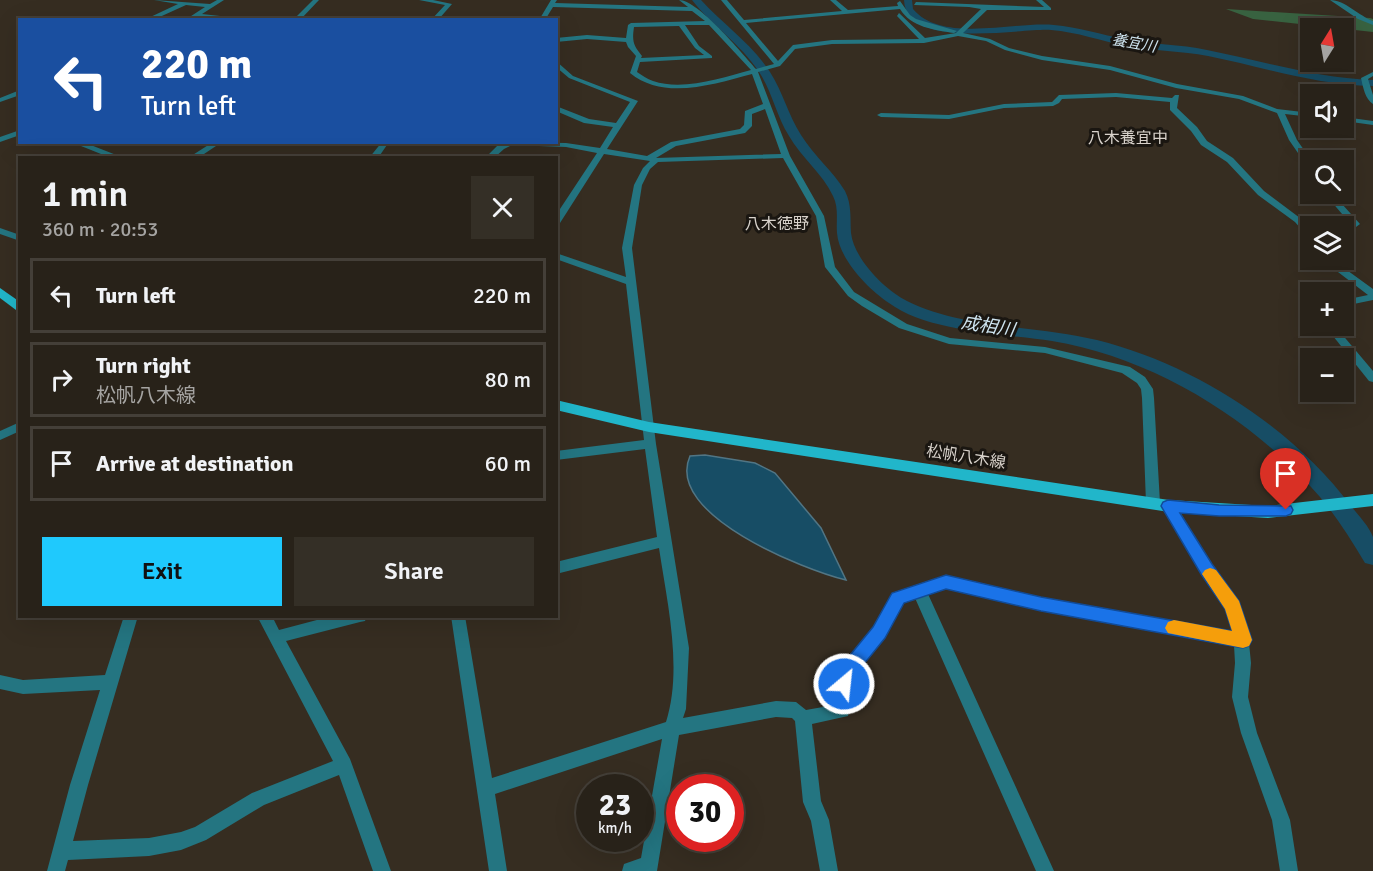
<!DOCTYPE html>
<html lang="en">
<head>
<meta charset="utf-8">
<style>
  :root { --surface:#282219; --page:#342f26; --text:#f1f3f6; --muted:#a5a4a2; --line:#443f38; --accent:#1fc9fd }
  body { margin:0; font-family:Signika,"Noto Sans JP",sans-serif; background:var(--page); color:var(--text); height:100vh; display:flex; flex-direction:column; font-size:22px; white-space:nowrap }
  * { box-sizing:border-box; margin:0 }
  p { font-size:20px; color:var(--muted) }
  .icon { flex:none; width:33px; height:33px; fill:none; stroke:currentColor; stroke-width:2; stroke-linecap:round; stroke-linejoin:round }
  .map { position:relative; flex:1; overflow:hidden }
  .details { position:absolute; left:18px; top:156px; width:540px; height:462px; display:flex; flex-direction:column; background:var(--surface); border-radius:0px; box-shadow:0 6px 24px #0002,0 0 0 2px var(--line) }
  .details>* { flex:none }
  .hud { position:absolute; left:18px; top:18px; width:540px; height:126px; border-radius:0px; box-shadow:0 6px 24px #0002,0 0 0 2px var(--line); background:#1a4fa0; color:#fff; overflow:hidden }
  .needle { width:39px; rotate:11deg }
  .buttons { position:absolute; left:1300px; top:18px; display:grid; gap:12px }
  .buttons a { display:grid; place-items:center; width:54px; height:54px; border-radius:0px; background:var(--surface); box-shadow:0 6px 24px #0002,0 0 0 2px var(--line); font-size:30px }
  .speed { position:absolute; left:576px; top:774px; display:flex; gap:12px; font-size:30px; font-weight:700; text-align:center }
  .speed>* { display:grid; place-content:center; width:78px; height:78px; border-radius:50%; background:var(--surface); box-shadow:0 6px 24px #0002,0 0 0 2px var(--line); line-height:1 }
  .speed small { font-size:15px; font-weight:400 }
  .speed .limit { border:9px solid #d22; background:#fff; color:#111 }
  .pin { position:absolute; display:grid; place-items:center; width:51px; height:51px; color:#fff; margin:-62px -26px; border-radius:50% 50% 50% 0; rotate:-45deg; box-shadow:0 0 6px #0007 }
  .pin .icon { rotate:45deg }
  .me { position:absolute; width:66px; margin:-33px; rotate:28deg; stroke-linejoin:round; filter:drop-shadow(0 0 4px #0008) }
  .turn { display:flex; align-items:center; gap:21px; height:126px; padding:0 24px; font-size:27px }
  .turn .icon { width:78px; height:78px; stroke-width:2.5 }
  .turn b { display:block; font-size:42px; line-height:51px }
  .round { display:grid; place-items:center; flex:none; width:63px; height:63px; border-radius:0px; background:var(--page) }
  .head { display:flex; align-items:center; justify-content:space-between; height:102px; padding:0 24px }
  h1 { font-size:36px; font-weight:600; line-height:45px }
  .action { display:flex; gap:12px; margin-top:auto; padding:12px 24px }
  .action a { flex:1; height:69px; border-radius:0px; background:var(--accent); color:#111; font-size:24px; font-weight:600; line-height:69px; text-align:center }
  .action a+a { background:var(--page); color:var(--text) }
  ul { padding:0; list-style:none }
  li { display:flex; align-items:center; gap:18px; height:75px; margin:0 12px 9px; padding:0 12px; border:3px solid var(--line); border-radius:0px }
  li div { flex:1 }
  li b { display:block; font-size:22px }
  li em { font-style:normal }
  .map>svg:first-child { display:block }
  .green { fill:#386240 }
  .water { fill:#174d65; stroke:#517584; stroke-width:1.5 }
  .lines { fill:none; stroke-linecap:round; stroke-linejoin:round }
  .river { fill:#174d65; fill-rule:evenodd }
  .minor { fill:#247581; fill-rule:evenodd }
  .major { fill:#21b6ca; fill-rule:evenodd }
  .route { fill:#1a73e8; stroke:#114b97; stroke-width:1.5 }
  .slow { fill:#f59e0b }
  .labels { text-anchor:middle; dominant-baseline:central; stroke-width:6; stroke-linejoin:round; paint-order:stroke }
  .far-water-label { font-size:15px; font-style:italic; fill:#cee4f0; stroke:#1a1611 }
  .far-quarter-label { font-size:16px; fill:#d8d2cb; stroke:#1a1611 }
  .street-label { font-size:16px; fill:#d8d2cb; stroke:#1a1611 }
  .water-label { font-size:18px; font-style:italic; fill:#cee4f0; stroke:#1a1611 }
</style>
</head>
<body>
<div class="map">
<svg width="1373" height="871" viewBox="0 0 1373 871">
  <rect width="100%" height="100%" fill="#362d21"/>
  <!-- green -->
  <path class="green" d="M1226 9 1370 18 1373 19V32L1253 19Z"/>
  <!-- water -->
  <path class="water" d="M705 455 755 463 775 473 821 528 846 580C805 570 664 515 690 456Z"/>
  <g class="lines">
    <!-- river -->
    <g class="river">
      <path d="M692 0H701C723 24 752 44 770 72 783 92 788 115 801 135 814 156 833 171 845 191 852 205 850 218 851 233 854 259 885 290 907 301 963 329 1036 325 1097 340 1193 364 1291 426 1351 506 1358 515 1369 526 1373 537 1373 545 1373 557 1373 565L1365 563C1351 540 1337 517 1320 497 1253 419 1154 358 1052 341 1005 334 928 332 889 303 868 289 839 259 837 233 836 220 839 208 833 196 823 174 801 157 789 136 776 115 772 91 759 72 741 44 712 26 692 0Z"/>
      <path d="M904 0H912L913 9C942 44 1015 21 1054 25 1078 27 1102 35 1125 39 1152 45 1180 44 1207 50 1263 61 1316 78 1373 80V86C1316 85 1263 67 1208 56 1181 51 1154 51 1127 46 1101 41 1077 32 1051 30 1020 28 906 51 904 0Z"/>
    </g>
    <!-- minor -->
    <g class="minor">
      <path d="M154 0 210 4 217 0H224L202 14 257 20 197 17 193 20H185L205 7 186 5 153 20H144L178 4Z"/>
      <path d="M313 0H319L300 20H293Z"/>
      <path d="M419 0H433L452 4 438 20H431L445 5Z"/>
      <path d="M551 0H557L555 3 688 7 679 0C698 0 742 53 756 69L774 64 721 0H727L744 20 842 11 830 0H836L848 10 898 6 897 3 900 1 910 15 916 19 957 31 954 33C934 30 911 27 900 9L746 23 778 61 793 45 832 40 919 39 897 16 899 13 925 38 956 33 981 9 969 7 914 5 916 2 1044 7 1036 0H1042L1051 8V10H987L963 33 990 39 1009 48 1042 56 1110 66 1177 84 1243 96 1277 109 1311 113V117L1285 114 1297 140 1311 160V176L1307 174V166L1289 140 1277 113 1239 99 1176 88 1110 70 1042 60 1005 50 986 41 958 36 924 43 832 44 795 49 780 66 758 72 790 156 824 216 835 267 854 292 907 324 950 338 1045 347 1130 367 1145 377 1153 389 1154 398 1160 503 1158 507H1148L1146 503 1142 398 1141 389 1137 383 1122 373 1045 353 949 344 899 328 862 306 848 296 825 267 816 216 783 158 658 162 650 169 642 185 632 248 656 444 689 648 686 709 683 718 776 701 796 702 806 710 834 705 836 684 843 666 874 628 893 594 947 576 1041 598 1233 631 1227 609 1201 573 1162 506 1164 502H1174L1211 565 1238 602 1247 624 1251 640 1249 643 1251 663 1248 697 1257 733 1290 820 1298 871H1280L1272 820 1241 733 1232 697 1235 663 1234 645 1041 610 947 588 928 594 1054 871H1036L915 598 903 603 884 638 855 675 848 716 812 724 821 801 829 820 838 871H820L811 821 803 802 795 721 792 718 776 717 679 735 657 871H622L624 864 641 858 662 739 495 794 507 871H489L451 616H465L492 778 666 722C683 669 667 602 659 548L556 574V562L657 537 645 449 556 460V451L644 440 626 284 556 259V253L626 277 622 248 634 185 643 168 650 161 604 154 560 223 556 226V215L597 153 566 147 512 145 504 149 494 158H485L498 145 505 142 566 143 600 148 613 127 584 123 556 111V106L589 119 616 123 630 102 569 78 556 67V61L573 76 638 101 607 149 647 156 671 142 740 129 744 125 745 111 763 104 752 74C714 84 664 101 630 73L636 56 628 47 626 42 587 39 556 42V38L587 35 626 38 628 25 631 23 705 21 692 11 553 7 545 20H539ZM685 25H709L751 70C722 78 683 91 653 81 647 79 642 75 637 72L640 62 712 58V56L699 46ZM679 26 695 48 704 55 641 58 642 56C633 45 632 41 634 27ZM765 109 781 154 656 158 676 146 745 133 752 126V114Z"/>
      <path d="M1330 0C1345 0 1359 16 1373 21V25L1358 19Z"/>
      <path d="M1373 72V76L1368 79 1373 95V104C1365 99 1363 87 1361 78Z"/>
      <path d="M20 90V95L0 102V98Z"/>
      <path d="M1116 93 1172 98 1175 95H1179L1177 108 1197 127 1207 141 1233 158 1264 191 1300 218 1348 221 1325 194H1333L1360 224 1356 227 1306 223 1311 229V238L1308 237 1295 222 1258 195 1227 162 1201 145 1191 131 1170 110V102L1116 97 1062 99 1059 103 1053 106 1004 108 949 119 881 117 877 115 881 113 949 115 1004 104 1052 102 1059 95Z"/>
      <path d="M1344 117 1373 121V125L1344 121Z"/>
      <path d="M20 130V135L0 142V137Z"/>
      <path d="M71 142H83L124 158H111Z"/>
      <path d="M213 142H222L198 158H188Z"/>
      <path d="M382 142H389L378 158H369Z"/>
      <path d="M0 228 20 235V241L0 234Z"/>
      <path d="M1328 260H1337L1344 268 1373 289V300L1344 306V300L1368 295 1338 272Z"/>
      <path d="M1325 326H1335L1373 371V382L1369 381Z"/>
      <path d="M20 422V431L0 440V431Z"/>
      <path d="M124 616H138L88 785 73 841 149 838 181 832 195 827 252 793 333 761 257 616H272L279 630 332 616H367L365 621 360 622 286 641 350 759 391 871H373L339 775 264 805 206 840 181 850 149 856 68 860 65 871H47L70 785 100 690 23 694 0 689V675L23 680 105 675Z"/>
    </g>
    <!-- major -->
    <g class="major">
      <path d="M0 288 20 302V313L0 298Z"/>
      <path d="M556 400 649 422 1169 500 1268 506 1373 494V506L1268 518 1169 512 649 432 556 410Z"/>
    </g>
  </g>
  <!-- route -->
  <path class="route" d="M1168 500 1219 505 1291 506 1293 510 1291 514 1286 516H1219L1180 513 1212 564 1239 601 1252 640 1249 646 1243 648 1041 611 946 589 904 603 885 638 855 675 850 689 844 692 838 689 835 684 842 665 873 627 892 593 946 575 1041 597 1232 631 1225 609 1201 574 1161 506 1163 502Z"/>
  <!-- slow -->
  <path class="slow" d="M1210 568 1216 570 1239 601 1252 640 1249 646 1243 648 1168 633 1165 628 1168 622 1174 620 1232 631 1225 609 1202 574 1205 570Z"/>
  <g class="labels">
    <!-- far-water labels -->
    <g class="far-water-label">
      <text transform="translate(1134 43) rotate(10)">養宜川</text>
    </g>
    <!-- far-quarter labels -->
    <g class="far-quarter-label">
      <text x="1128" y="138">八木養宜中</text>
      <text x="777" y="224">八木徳野</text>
    </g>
    <!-- street labels -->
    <g class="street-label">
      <text transform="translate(966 457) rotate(9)">松帆八木線</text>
    </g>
    <!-- water labels -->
    <g class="water-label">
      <text transform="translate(988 326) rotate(9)">成相川</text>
    </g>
  </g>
</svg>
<div class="buttons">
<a><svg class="needle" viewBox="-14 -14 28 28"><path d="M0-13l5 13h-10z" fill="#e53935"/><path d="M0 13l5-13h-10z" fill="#a5a4a2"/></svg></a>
<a><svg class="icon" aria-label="sound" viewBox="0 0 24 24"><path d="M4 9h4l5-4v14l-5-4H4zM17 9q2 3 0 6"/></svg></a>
<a><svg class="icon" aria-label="search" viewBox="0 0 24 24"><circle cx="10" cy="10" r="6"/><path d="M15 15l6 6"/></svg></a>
<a><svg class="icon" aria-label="layers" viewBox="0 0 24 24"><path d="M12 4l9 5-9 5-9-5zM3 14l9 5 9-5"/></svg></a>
<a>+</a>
<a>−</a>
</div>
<div class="speed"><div>23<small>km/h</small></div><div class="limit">30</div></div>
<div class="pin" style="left:1286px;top:510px;background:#d93025"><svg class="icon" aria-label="arrive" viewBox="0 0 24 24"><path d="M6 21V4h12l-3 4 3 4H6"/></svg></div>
<svg class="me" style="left:844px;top:684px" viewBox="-20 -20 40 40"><circle r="17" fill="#1a73e8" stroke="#fff" stroke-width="3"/><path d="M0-11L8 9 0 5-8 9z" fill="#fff"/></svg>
<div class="hud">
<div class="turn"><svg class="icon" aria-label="left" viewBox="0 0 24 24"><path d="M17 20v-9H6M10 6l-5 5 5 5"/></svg><div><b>220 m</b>Turn left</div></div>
</div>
<section class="details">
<div class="head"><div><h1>1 min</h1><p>360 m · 20:53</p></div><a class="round"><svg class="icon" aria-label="close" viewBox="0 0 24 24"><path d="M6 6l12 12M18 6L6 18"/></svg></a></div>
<ul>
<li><svg class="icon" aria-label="left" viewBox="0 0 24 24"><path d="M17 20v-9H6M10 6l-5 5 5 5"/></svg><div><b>Turn left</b></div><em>220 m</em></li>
<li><svg class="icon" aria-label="right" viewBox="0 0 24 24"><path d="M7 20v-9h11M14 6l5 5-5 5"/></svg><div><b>Turn right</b><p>松帆八木線</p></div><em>80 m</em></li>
<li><svg class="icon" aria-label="arrive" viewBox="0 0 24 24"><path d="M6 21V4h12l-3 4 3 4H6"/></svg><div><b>Arrive at destination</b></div><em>60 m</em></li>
</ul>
<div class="action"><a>Exit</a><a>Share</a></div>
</section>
</div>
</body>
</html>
